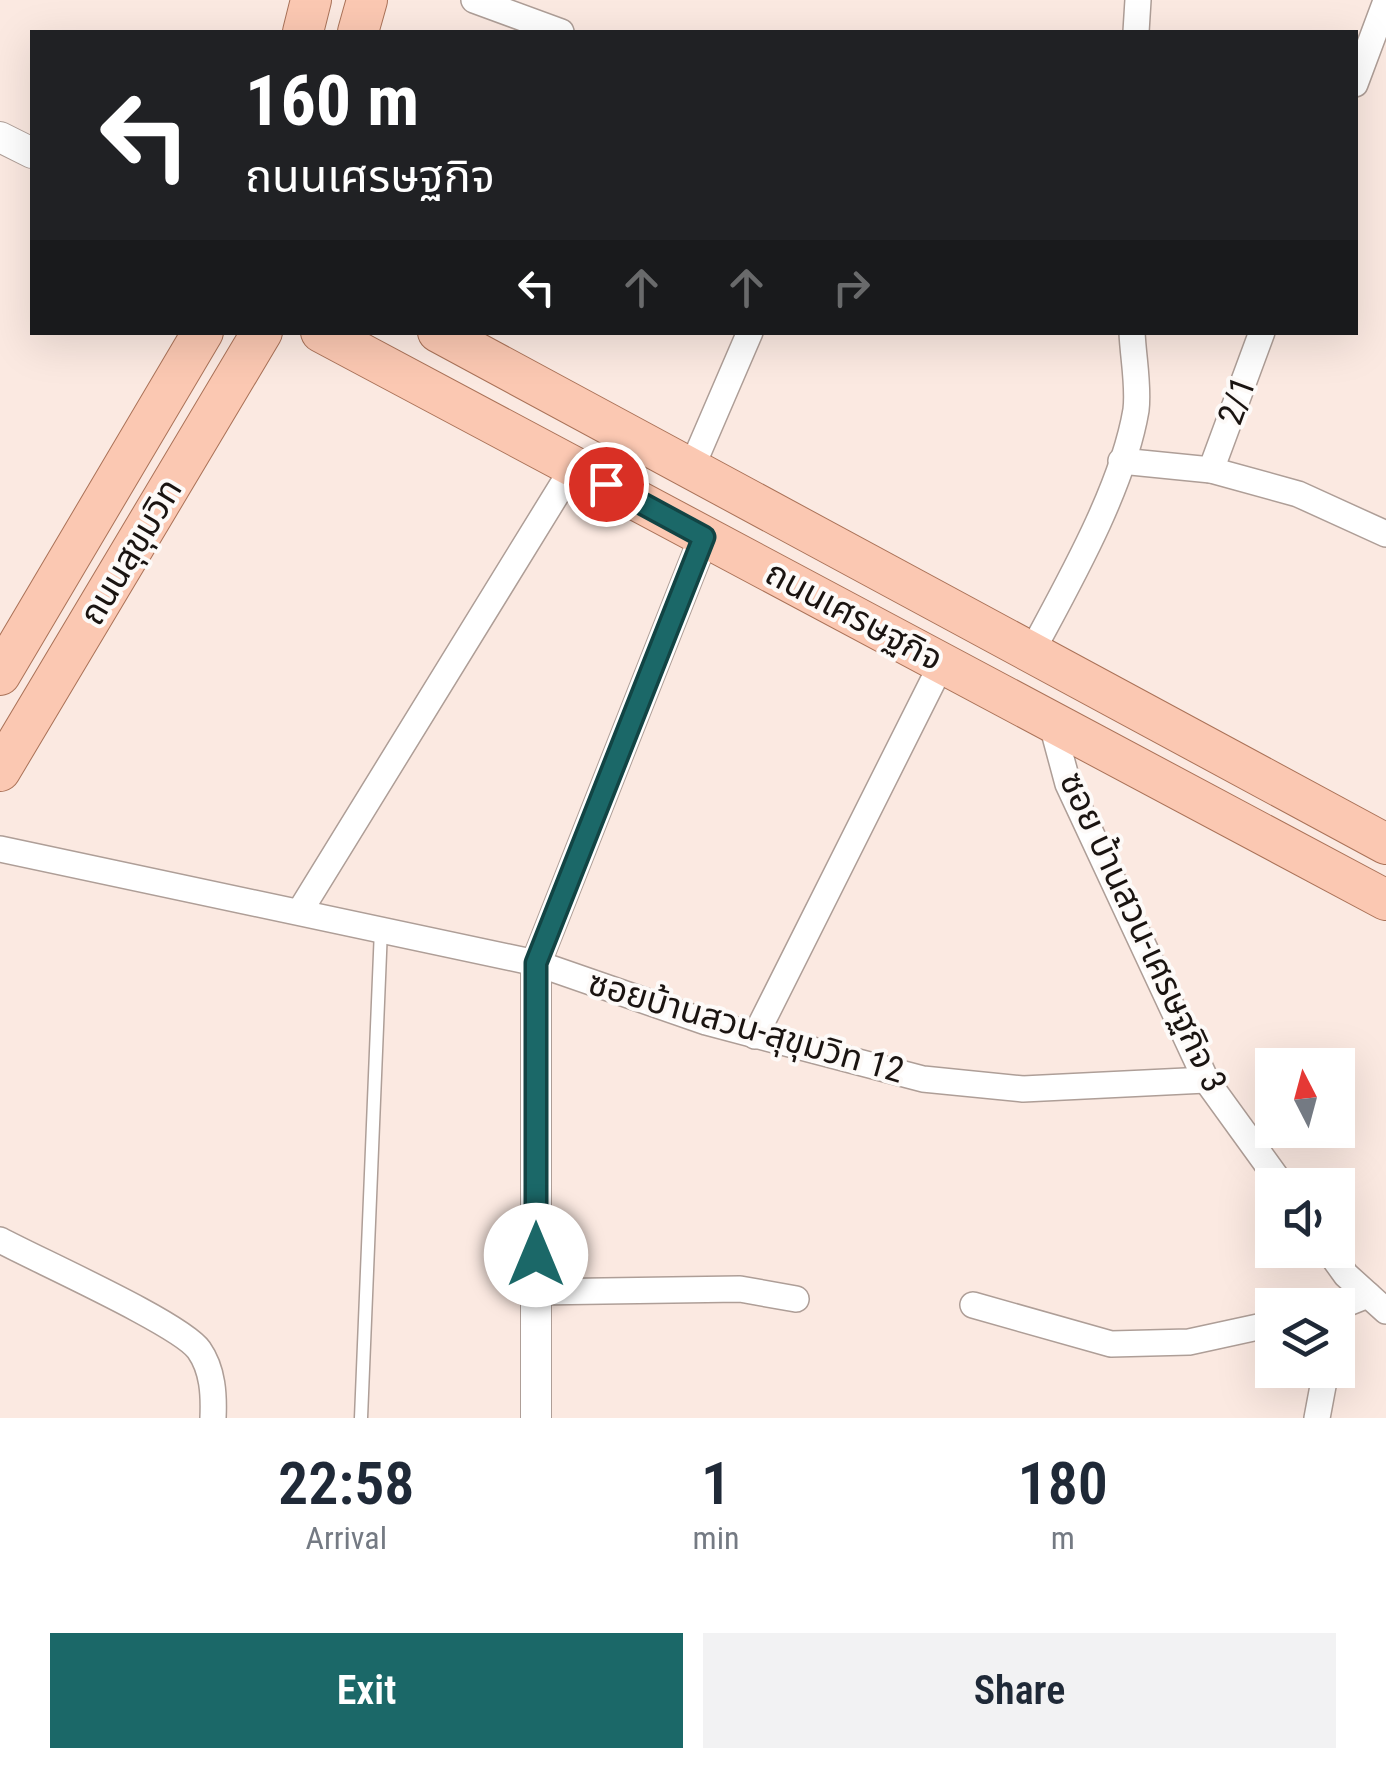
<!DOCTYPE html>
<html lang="en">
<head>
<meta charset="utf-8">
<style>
  :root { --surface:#fff; --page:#f2f2f3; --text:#1f2937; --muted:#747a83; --accent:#1b6868 }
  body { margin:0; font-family:"Roboto Condensed","Noto Sans Thai",sans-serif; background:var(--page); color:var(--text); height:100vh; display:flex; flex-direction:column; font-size:38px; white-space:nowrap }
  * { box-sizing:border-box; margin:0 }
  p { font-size:32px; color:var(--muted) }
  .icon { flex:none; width:55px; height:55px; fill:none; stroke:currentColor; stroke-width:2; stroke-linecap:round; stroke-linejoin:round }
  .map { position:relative; height:1418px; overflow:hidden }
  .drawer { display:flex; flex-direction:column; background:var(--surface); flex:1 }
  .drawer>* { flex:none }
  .top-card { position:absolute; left:30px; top:30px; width:1328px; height:305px; border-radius:0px; box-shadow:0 10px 40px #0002; background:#202124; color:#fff; overflow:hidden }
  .needle { width:65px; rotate:354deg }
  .tools { position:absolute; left:1255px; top:1048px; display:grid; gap:20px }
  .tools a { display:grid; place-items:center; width:100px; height:100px; border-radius:0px; background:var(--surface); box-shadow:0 10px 40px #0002; font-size:50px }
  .pin { position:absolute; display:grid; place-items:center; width:85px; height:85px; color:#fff; margin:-42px; border:5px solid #fff; border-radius:50%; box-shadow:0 2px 10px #0007 }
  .me { position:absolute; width:110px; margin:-55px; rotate:0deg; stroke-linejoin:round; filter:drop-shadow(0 0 8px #0008) }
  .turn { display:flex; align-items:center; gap:35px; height:210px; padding:0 50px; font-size:45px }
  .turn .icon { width:130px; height:130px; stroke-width:2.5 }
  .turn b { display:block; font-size:70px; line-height:85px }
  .lanes { display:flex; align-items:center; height:95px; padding:0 50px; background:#0003; justify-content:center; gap:50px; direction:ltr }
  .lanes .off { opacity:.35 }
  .eta { display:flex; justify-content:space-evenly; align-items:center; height:170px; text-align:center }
  .eta b { font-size:60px; font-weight:600; line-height:70px }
  .cta { display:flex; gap:20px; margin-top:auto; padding:20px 50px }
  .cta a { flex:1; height:115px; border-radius:0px; background:var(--accent); color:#fff; font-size:40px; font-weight:600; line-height:115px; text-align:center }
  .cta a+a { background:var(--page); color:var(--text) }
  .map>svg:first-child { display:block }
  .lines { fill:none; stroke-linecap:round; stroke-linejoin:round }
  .service-casing { stroke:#ae9e97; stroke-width:15 }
  .minor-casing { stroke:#ae9e97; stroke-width:28 }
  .tertiary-casing { stroke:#ae9e97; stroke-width:32 }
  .primary-casing { stroke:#aa7258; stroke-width:42 }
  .service { stroke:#fff; stroke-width:12 }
  .minor { stroke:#fff; stroke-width:25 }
  .tertiary { stroke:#fff; stroke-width:30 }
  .primary { stroke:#fbc8b2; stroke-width:40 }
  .route-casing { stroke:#124444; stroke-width:25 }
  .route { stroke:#1b6868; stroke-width:18 }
  .labels { text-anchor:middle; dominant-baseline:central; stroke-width:8; stroke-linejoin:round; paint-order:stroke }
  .street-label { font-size:35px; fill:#1a1411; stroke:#fdfaf8 }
</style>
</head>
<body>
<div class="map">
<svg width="1386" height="1418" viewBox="0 0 1386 1418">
  <rect width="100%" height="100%" fill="#fbe9e1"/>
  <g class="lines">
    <!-- service casing -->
    <g class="service-casing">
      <path id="service" d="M361 1418 381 929"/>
    </g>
    <!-- minor casing -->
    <g class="minor-casing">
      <g id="minor">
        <path d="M474 0 561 32"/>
        <path d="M1136 32 1138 0"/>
        <path d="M1355 84 1386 1"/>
        <path d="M1121 461 1211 470 1298 494 1386 534"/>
        <path d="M691 469 750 332"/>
        <path d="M1211 470 1262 332"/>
        <path d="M1031 653C1068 584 1123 488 1136 410 1139 386 1133 357 1132 332"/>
        <path d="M1051 721 1068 784 1206 1080 1282 1185"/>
        <path d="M0 849 536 963 706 1022 923 1079 1023 1089 1206 1080"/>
        <path d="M300 911 574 466"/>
        <path d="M755 1036 942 663"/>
        <path d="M0 1240C37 1260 181 1324 199 1350 213 1370 214 1395 213 1418"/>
        <path d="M1328 1250 1346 1275 1386 1311"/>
        <path d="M536 1292 740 1289 796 1299"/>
        <path d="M973 1305 1111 1344 1189 1342 1272 1324"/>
        <path d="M1338 1307 1368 1295"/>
        <path d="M1317 1418 1326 1370"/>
      </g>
    </g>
    <!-- tertiary casing -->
    <g class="tertiary-casing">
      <g id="tertiary">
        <path d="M0 137 32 153"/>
        <path d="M536 1418V963L704 537"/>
      </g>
    </g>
    <!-- primary casing -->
    <g class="primary-casing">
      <g id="primary">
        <path d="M303 32 311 0"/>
        <path d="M358 32 367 0"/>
        <path d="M321 332 1386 900"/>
        <path d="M438 332 1386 844"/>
        <path d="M0 675 203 332"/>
        <path d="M0 771 262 332"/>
      </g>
    </g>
    <!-- service -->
    <use href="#service" class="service"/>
    <!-- minor -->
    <use href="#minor" class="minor"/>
    <!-- tertiary -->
    <use href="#tertiary" class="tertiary"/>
    <!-- primary -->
    <use href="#primary" class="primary"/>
  </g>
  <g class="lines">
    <!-- route casing -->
    <g class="route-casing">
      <path id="route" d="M536 1255V963L704 537 606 484"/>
    </g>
    <!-- route -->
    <use href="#route" class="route"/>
  </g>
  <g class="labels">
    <!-- street labels -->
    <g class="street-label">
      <text transform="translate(1237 401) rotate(-70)">2/1</text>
      <text transform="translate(131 552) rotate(-59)">ถนนสุขุมวิท</text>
      <text transform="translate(854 616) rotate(28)">ถนนเศรษฐกิจ</text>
      <text transform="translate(1143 932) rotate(65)">ซอย บ้านสวน-เศรษฐกิจ 3</text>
      <text transform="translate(746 1027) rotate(16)">ซอยบ้านสวน-สุขุมวิท 12</text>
    </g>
  </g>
</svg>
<div class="tools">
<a><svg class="needle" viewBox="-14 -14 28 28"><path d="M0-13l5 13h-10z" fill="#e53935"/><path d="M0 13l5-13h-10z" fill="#747a83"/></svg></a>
<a><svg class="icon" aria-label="sound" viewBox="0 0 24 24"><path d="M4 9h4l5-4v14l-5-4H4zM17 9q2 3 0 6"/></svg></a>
<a><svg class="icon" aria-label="layers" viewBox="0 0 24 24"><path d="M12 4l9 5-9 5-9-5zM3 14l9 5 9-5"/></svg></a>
</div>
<div class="pin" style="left:606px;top:484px;background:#d93025"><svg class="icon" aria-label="arrive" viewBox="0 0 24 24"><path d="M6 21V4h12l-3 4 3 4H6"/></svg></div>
<svg class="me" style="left:536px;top:1255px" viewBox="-20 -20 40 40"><circle r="19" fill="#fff"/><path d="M0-13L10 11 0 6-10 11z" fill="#1b6868"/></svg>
<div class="top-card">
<div class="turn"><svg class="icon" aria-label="left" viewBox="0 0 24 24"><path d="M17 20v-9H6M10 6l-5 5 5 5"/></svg><div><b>160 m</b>ถนนเศรษฐกิจ</div></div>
<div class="lanes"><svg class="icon" aria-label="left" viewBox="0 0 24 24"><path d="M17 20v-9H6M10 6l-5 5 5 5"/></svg><svg class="icon off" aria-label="ahead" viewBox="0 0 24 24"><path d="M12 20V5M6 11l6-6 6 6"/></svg><svg class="icon off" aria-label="ahead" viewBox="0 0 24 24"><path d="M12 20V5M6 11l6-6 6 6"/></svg><svg class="icon off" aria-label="right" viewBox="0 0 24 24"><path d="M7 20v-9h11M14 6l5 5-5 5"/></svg></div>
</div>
</div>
<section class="drawer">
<div class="eta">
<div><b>22:58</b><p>Arrival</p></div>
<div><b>1</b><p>min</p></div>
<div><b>180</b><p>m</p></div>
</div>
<div class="cta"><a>Exit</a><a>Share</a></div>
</section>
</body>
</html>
